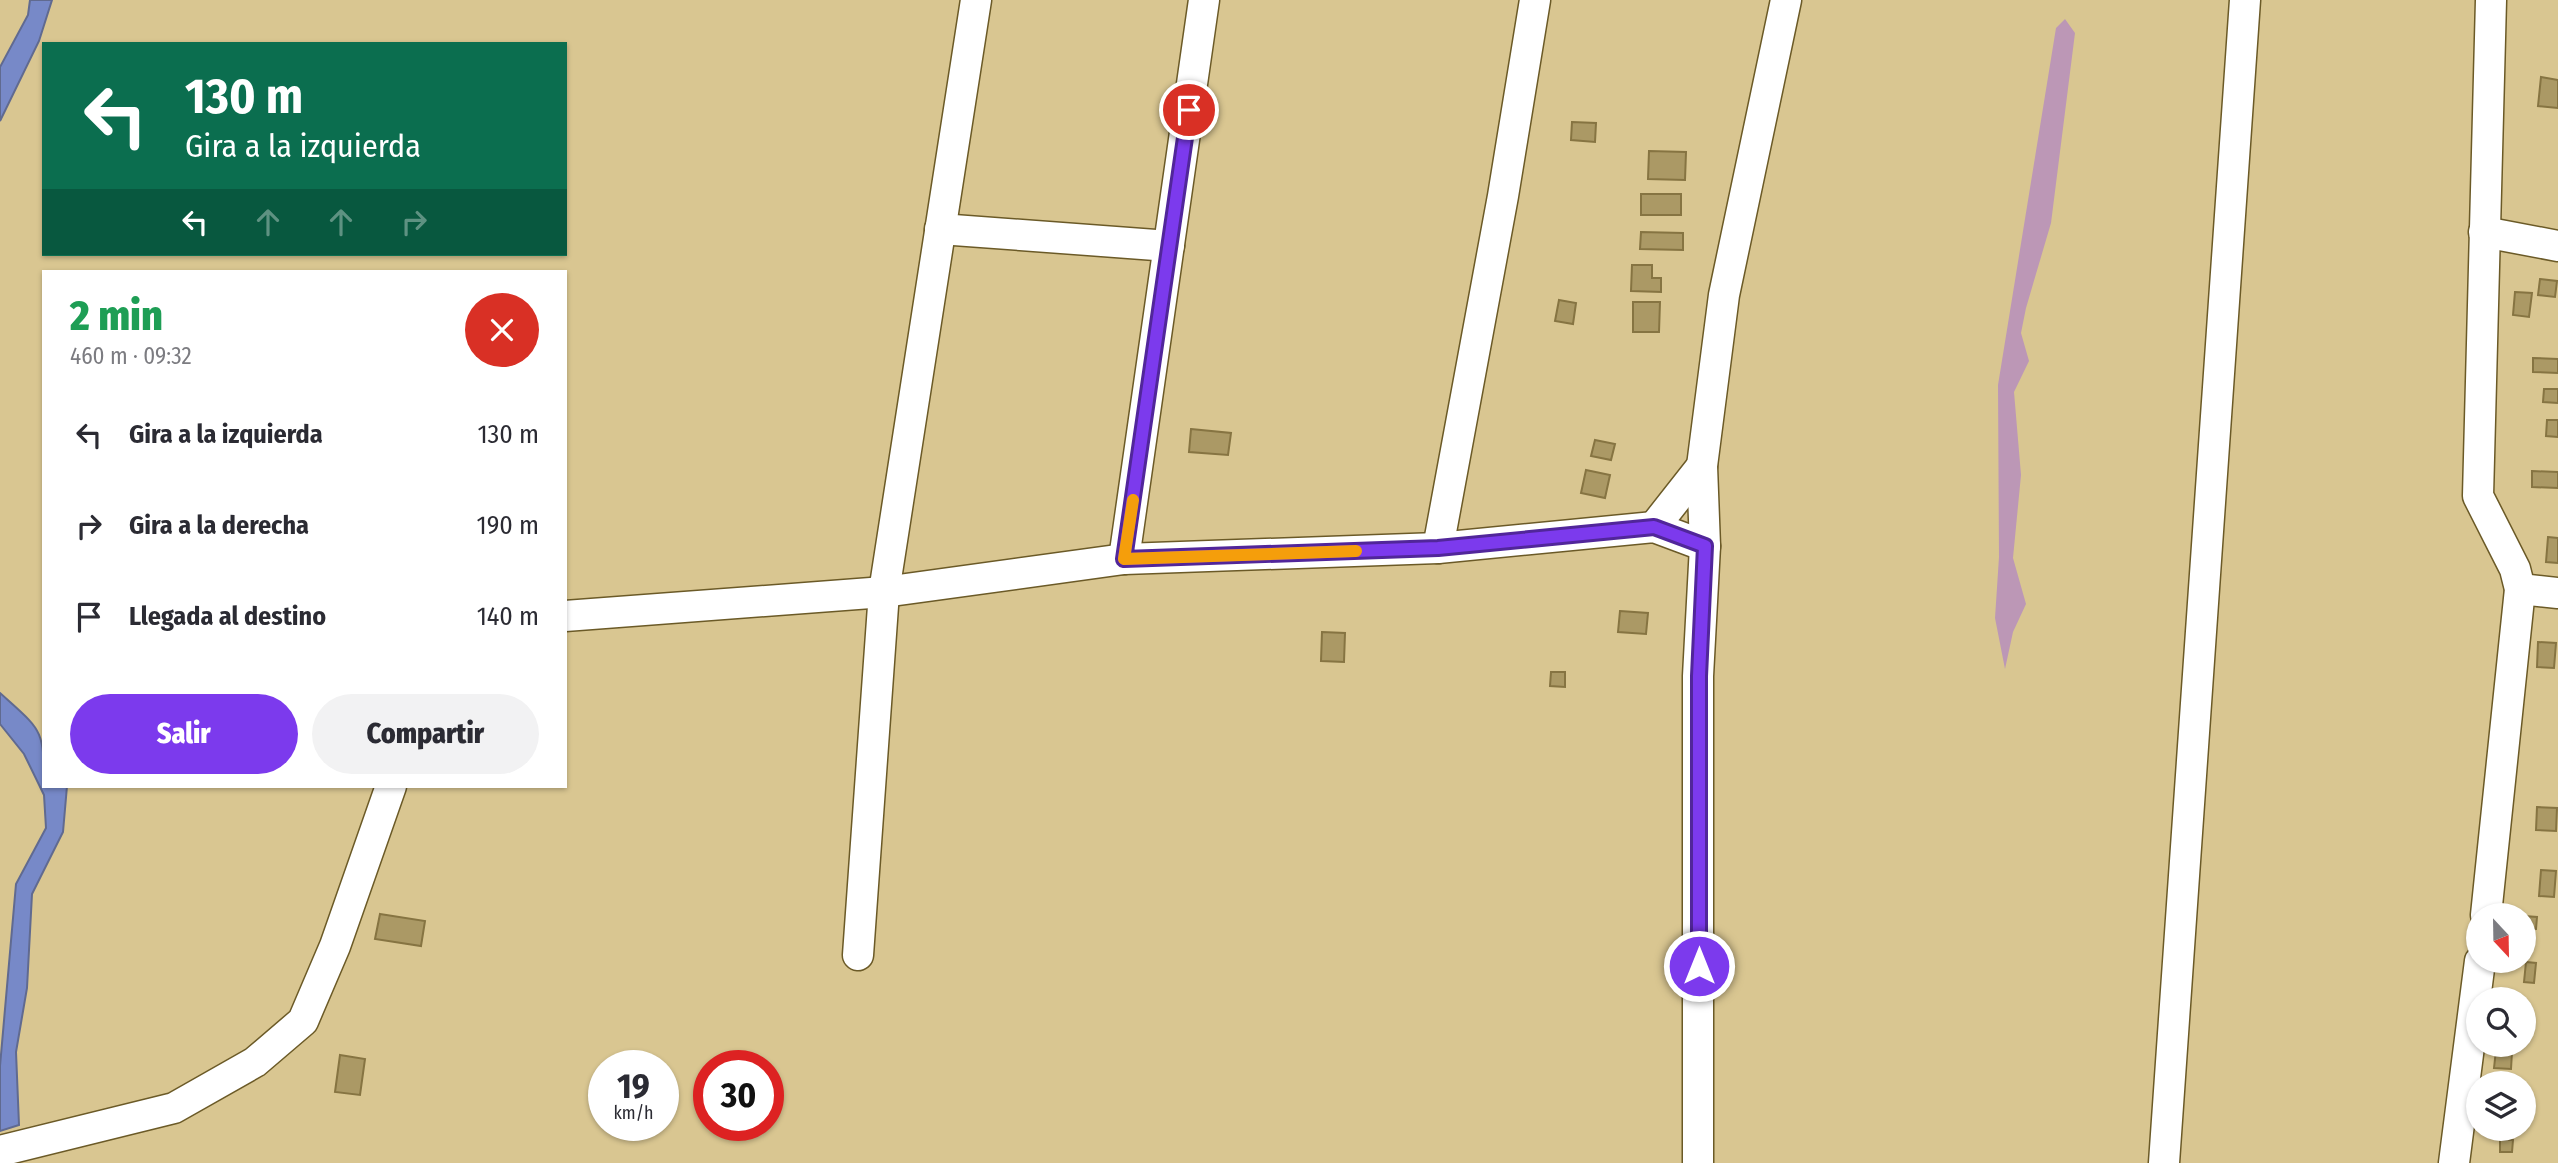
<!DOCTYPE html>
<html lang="es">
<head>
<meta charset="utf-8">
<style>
  :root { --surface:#fff; --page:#f2f2f3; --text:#2b2b33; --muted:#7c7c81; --accent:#7c3aed }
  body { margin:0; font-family:"Fira Sans Condensed",sans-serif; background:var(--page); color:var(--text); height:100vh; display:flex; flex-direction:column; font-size:26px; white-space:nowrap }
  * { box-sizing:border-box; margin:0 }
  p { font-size:23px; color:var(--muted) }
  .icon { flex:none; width:38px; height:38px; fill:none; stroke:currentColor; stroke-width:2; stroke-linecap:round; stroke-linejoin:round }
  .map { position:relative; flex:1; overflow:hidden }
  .sheet { position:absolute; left:42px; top:270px; width:525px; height:518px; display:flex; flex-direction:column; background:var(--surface); border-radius:0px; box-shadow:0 2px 5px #0004 }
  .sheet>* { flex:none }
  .hud { position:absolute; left:42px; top:42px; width:525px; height:214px; border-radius:0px; box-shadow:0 2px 5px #0004; background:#0b6e4f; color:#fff; overflow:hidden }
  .needle { width:46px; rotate:158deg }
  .fabs { position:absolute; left:2466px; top:903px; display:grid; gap:14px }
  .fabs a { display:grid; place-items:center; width:70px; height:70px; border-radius:50%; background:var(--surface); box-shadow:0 2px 5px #0004; font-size:35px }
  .speed { position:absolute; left:588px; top:1050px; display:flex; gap:14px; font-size:35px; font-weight:700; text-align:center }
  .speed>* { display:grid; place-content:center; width:91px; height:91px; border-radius:50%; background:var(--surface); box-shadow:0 2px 5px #0004; line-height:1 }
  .speed small { font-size:18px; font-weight:400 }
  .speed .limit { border:10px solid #d22; background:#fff; color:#111 }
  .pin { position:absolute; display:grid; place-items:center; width:60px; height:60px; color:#fff; margin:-30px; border:4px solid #fff; border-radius:50%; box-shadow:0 2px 7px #0007 }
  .me { position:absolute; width:77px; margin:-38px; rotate:0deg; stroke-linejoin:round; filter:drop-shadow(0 0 5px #0008) }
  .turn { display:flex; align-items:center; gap:24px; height:147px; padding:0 28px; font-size:32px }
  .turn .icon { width:91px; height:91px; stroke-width:2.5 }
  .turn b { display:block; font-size:49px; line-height:60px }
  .lanes { display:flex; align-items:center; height:66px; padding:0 28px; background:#0003; justify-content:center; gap:35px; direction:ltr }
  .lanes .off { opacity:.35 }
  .round { display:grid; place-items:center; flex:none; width:74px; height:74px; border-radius:37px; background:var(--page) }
  .summary { display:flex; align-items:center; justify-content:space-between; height:119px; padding:0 28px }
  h1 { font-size:42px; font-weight:800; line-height:52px; color:#1e9e55 }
  .primary-button { display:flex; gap:14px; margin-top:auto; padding:14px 28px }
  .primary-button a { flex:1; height:80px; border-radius:42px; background:var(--accent); color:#fff; font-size:28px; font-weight:800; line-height:80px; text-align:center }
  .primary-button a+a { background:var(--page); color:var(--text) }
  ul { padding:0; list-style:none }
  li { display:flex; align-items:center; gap:21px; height:91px; padding:0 28px }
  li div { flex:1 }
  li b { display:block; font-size:26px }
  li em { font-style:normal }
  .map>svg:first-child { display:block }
  .green { fill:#bc97b6 }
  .water { fill:#7789c8; stroke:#606a90; stroke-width:2 }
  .building { fill:#ab9965; stroke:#867442; stroke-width:2 }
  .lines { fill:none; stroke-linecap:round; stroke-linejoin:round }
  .minor-casing { stroke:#6b5a27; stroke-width:33 }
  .minor { stroke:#fff; stroke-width:30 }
  .route-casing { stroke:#51269a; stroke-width:18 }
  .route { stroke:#7c3aed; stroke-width:12 }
  .slow { stroke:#f59e0b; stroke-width:12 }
</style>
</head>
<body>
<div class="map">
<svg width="2558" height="1163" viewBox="0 0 2558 1163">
  <rect width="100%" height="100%" fill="#d9c691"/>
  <!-- green -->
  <path class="green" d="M2065 19 2075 33 2051 223 2026 308 2021 333 2029 361 2014 392 2021 475 2013 558 2026 604 2013 632 2005 669 1995 618 1999 557 1998 385 2056 28Z"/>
  <!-- water -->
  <g class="water">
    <path d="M30 0H52L39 41 0 121V67L28 15Z"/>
    <path d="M0 693C42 731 44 728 44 786H67L63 832 32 894 27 988 16 1052 19 1125 0 1131V1066L16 884 46 828 44 795 24 754 0 724Z"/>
  </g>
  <!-- building -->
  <g class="building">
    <path d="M2541 77 2558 80V108L2538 106Z"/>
    <path d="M1572 122 1596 123 1595 142 1571 140Z"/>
    <path d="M1649 151 1686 152 1685 180 1648 179Z"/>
    <rect x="1641" y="194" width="40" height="21"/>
    <path d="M1641 232 1683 233V250L1640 249Z"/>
    <path d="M1632 265H1652V278H1661V292L1631 291Z"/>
    <path d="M2540 279 2557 281 2555 297 2538 295Z"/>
    <path d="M2515 292 2532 293 2529 317 2513 315Z"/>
    <path d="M1559 300 1576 303 1573 324 1555 321Z"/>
    <path d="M1633 302H1660L1659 332H1633Z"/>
    <path d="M2533 358 2558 359V373L2533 372Z"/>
    <path d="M2544 389H2558V403L2543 402Z"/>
    <path d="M2547 420H2558V437L2546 436Z"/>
    <path d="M1191 429 1231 433 1228 455 1189 452Z"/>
    <path d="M1595 440 1615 444 1611 460 1591 456Z"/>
    <path d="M1586 470 1610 475 1605 498 1581 493Z"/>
    <path d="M2532 471 2558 472V488L2532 487Z"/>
    <path d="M2548 537 2558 538V563L2546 562Z"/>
    <path d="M1620 611 1648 613 1646 634 1618 632Z"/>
    <path d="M1322 632 1345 633 1344 662 1321 661Z"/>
    <path d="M2538 642 2556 643 2554 668 2537 667Z"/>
    <path d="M1551 672H1565V687L1550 686Z"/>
    <path d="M2537 807 2557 808 2556 831 2536 830Z"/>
    <path d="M2541 870 2556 871 2554 897 2539 896Z"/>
    <path d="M380 914 425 921 421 946 375 939Z"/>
    <path d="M2524 916 2537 917 2536 929 2524 928Z"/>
    <path d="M2526 962 2536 963 2534 983 2524 982Z"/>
    <path d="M2496 1050 2512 1052 2511 1069 2494 1068Z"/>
    <path d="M340 1055 365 1059 360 1095 335 1092Z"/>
    <path d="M2500 1140H2513L2512 1152H2500Z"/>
  </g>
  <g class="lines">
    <!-- minor casing -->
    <g class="minor-casing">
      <g id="minor">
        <path d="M940 229 1169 246"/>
        <path d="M2484 232 2558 246"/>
        <path d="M1654 527 1702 466"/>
        <path d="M1438 548 1503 196 1535 0"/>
        <path d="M1124 559 1204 0"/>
        <path d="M2520 589 2558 593"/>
        <path d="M565 616 884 592 1124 559 1438 548 1654 527 1705 546"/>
        <path d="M2486 915 2520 589 2515 569 2478 496 2491 0"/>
        <path d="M858 955 884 592 976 0"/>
        <path d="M0 1151 174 1108 255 1062 303 1021 335 946 391 786"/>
        <path d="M1698 1163V676L1705 546 1702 466 1724 295 1786 0"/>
        <path d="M2164 1163 2245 0"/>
        <path d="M2454 1163 2480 961"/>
      </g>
    </g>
    <!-- minor -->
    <use href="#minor" class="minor"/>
  </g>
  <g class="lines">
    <!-- route casing -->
    <g class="route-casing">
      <path id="route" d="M1189 110 1124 559 1438 548 1654 527 1705 546 1699 676V966"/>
    </g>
    <!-- route -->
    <use href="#route" class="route"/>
    <!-- slow -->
    <path class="slow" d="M1133 500 1124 559 1356 551"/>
  </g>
</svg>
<div class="fabs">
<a><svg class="needle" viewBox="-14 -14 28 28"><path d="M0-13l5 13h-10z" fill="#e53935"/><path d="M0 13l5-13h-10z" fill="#7c7c81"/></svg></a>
<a><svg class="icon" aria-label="search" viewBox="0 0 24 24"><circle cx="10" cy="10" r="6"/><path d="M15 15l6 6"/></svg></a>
<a><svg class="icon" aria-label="layers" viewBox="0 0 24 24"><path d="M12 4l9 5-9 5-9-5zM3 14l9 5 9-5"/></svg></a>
</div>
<div class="speed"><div>19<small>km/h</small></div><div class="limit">30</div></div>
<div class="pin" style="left:1189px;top:110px;background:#d93025"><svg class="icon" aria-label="arrive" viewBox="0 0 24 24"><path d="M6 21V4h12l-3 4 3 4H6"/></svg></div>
<svg class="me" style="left:1699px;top:966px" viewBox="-20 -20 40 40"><circle r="17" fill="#7c3aed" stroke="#fff" stroke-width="3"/><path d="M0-11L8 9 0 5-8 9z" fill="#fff"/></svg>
<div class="hud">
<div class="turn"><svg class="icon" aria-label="left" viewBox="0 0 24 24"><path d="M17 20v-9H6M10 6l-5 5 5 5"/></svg><div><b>130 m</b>Gira a la izquierda</div></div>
<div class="lanes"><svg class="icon" aria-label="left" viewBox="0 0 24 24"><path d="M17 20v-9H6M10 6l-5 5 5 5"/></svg><svg class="icon off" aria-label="ahead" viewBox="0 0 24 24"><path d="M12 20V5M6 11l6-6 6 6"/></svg><svg class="icon off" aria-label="ahead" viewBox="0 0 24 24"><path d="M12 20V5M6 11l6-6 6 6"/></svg><svg class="icon off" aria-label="right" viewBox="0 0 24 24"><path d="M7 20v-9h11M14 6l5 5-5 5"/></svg></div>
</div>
<section class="sheet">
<div class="summary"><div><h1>2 min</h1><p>460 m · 09:32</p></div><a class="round" style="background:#d93025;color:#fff"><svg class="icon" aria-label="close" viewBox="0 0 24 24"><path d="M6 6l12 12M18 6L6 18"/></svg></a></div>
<ul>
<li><svg class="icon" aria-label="left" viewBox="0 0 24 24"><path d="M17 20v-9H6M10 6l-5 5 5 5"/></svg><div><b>Gira a la izquierda</b></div><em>130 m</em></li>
<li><svg class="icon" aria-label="right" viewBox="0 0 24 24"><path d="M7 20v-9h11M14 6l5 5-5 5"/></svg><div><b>Gira a la derecha</b></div><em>190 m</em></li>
<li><svg class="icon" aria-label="arrive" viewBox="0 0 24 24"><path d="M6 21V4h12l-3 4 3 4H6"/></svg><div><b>Llegada al destino</b></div><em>140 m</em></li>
</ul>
<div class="primary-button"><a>Salir</a><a>Compartir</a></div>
</section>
</div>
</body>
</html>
